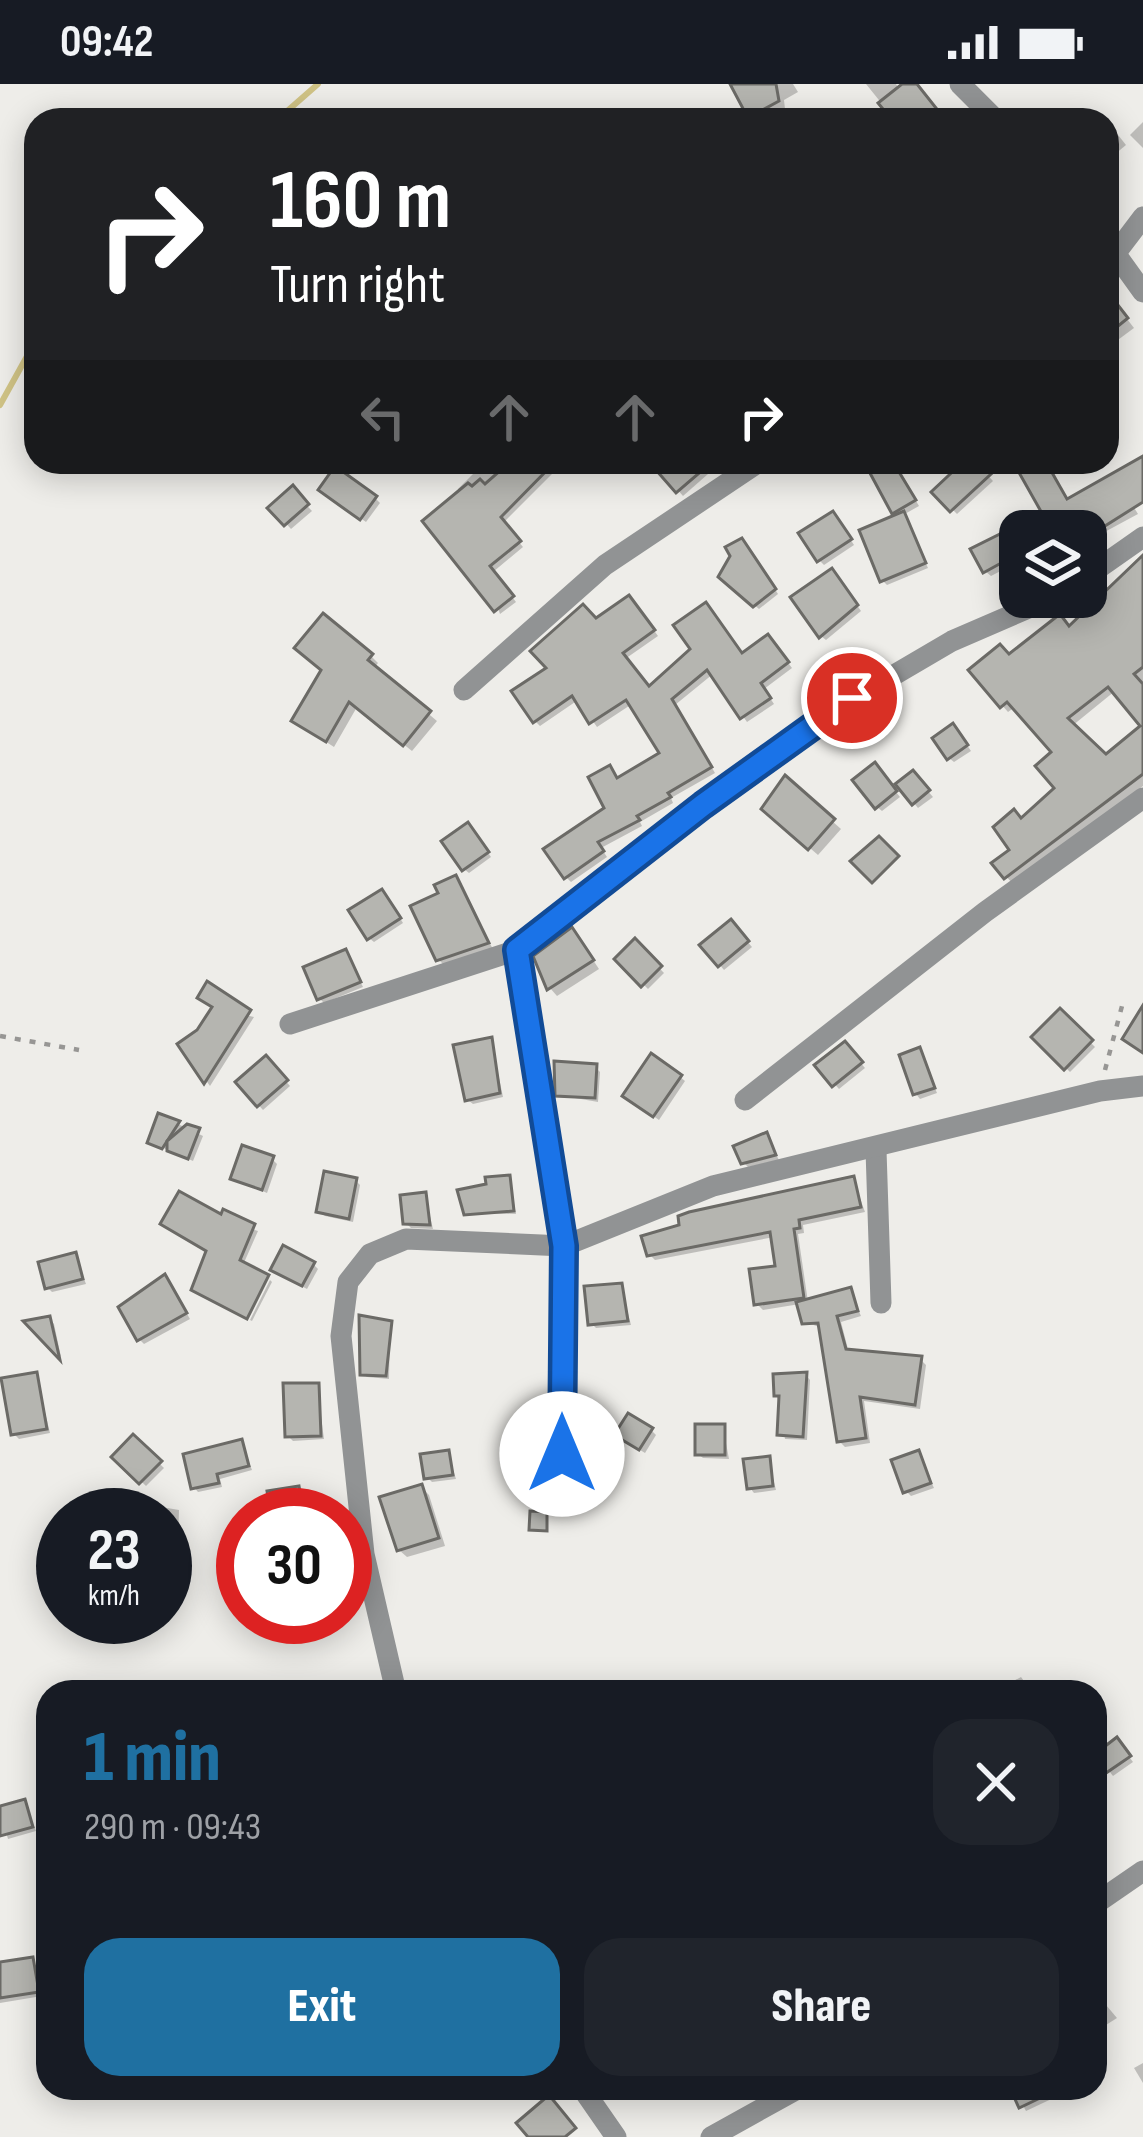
<!DOCTYPE html>
<html lang="en">
<head>
<meta charset="utf-8">
<style>
  :root { --surface:#171b24; --page:#20242c; --text:#f1f3f6; --muted:#9ea1a6; --accent:#1f70a1 }
  body { margin:0; font-family:"Sofia Sans Condensed",sans-serif; background:var(--page); color:var(--text); height:100vh; display:flex; flex-direction:column; font-size:45px; white-space:nowrap }
  * { box-sizing:border-box; margin:0 }
  p { font-size:39px; color:var(--muted) }
  .icon { flex:none; width:66px; height:66px; fill:none; stroke:currentColor; stroke-width:2; stroke-linecap:round; stroke-linejoin:round }
  .map { position:relative; flex:1; overflow:hidden }
  .details { position:absolute; left:36px; top:1596px; width:1071px; height:420px; display:flex; flex-direction:column; background:var(--surface); border-radius:36px; box-shadow:0 6px 30px #0003 }
  .details>* { flex:none }
  .hud { position:absolute; left:24px; top:24px; width:1095px; height:366px; border-radius:36px; box-shadow:0 6px 30px #0003; background:#202124; color:#fff; overflow:hidden }
  .controls { position:absolute; left:999px; top:426px; display:grid; gap:24px }
  .controls a { display:grid; place-items:center; width:108px; height:108px; border-radius:24px; background:var(--surface); box-shadow:0 6px 30px #0003; font-size:60px }
  .speed { position:absolute; left:36px; top:1404px; display:flex; gap:24px; font-size:60px; font-weight:700; text-align:center }
  .speed>* { display:grid; place-content:center; width:156px; height:156px; border-radius:50%; background:var(--surface); box-shadow:0 6px 30px #0003; line-height:1 }
  .speed small { font-size:30px; font-weight:400 }
  .speed .limit { border:18px solid #d22; background:#fff; color:#111 }
  .pin { position:absolute; display:grid; place-items:center; width:102px; height:102px; color:#fff; margin:-51px; border:6px solid #fff; border-radius:50%; box-shadow:0 3px 12px #0007 }
  .me { position:absolute; width:132px; margin:-66px; rotate:0deg; stroke-linejoin:round; filter:drop-shadow(0 0 9px #0008) }
  .turn { display:flex; align-items:center; gap:42px; height:252px; padding:0 48px; font-size:54px }
  .turn .icon { width:156px; height:156px; stroke-width:2.5 }
  .turn b { display:block; font-size:84px; line-height:102px }
  .lanes { display:flex; align-items:center; height:114px; padding:0 48px; background:#0003; justify-content:center; gap:60px; direction:ltr }
  .lanes .off { opacity:.35 }
  .round { display:grid; place-items:center; flex:none; width:126px; height:126px; border-radius:36px; background:var(--page) }
  .head { display:flex; align-items:center; justify-content:space-between; height:204px; padding:0 48px }
  h1 { font-size:72px; font-weight:800; line-height:90px; color:var(--accent) }
  .primary-button { display:flex; gap:24px; margin-top:auto; padding:24px 48px }
  .primary-button a { flex:1; height:138px; border-radius:36px; background:var(--accent); color:#fff; font-size:48px; font-weight:800; line-height:138px; text-align:center }
  .primary-button a+a { background:var(--page); color:var(--text) }
  .status { display:flex; justify-content:space-between; align-items:center; height:84px; padding:0 60px; background:var(--surface); direction:ltr }
  .status svg { height:33px; fill:currentColor }
  .map>svg:first-child { display:block }
  .shadow { fill:#0003 }
  .lines { fill:none; stroke-linecap:round; stroke-linejoin:round }
  .stream { stroke:#d0c385; stroke-width:6 }
  .building { fill:#b5b5b0; stroke:#6b6a66; stroke-width:3; fill-rule:evenodd }
  .path { stroke:#979694; stroke-width:4.5; stroke-dasharray:6 9; stroke-linecap:butt }
  .minor { stroke:#919394; stroke-width:21 }
  .route-casing { stroke:#114b97; stroke-width:30 }
  .route { stroke:#1a73e8; stroke-width:21 }
</style>
</head>
<body>
<div class="status"><b>09:42</b><svg viewBox="0 0 49 12"><path d="M0 12V9h3v3zM5 12V6h3v6zM10 12V3h3v9zM15 12V0h3v12zM26 1h20v11H26zM47 4h2v5h-2z"/></svg></div>
<div class="map">
<svg width="1143" height="2053" viewBox="0 0 1143 2053">
  <rect width="100%" height="100%" fill="#eeede9"/>
  <!-- shadow -->
  <g class="shadow">
    <path d="M733 0H793L798 8 784 16 785 25 755 36Z"/>
    <path d="M866 0H896L900 6 914 0 942 35 895 36Z"/>
    <path d="M1107 37 1126 61 1108 76 1107 75Z"/>
    <path d="M1143 38V64L1130 51Z"/>
    <path d="M1107 209 1134 244 1107 264Z"/>
    <path d="M1143 375V404L1128 414 1138 430 1086 458V447H1020V477L991 492 985 487 974 466 1047 433 1016 378H1046L1068 418Z"/>
    <path d="M485 378H549L556 386 503 439 523 463 493 488 516 518 500 530 458 405Z"/>
    <path d="M698 378 708 390 683 412 654 379Z"/>
    <path d="M867 378H893L919 422 903 431 928 484 887 501 883 497 899 432Z"/>
    <path d="M967 378H975L993 397 957 430 935 408Z"/>
    <path d="M292 406 312 427 291 445 272 424Z"/>
    <path d="M327 410 375 414 380 419 366 438Z"/>
    <path d="M837 435 854 461 824 481 819 476Z"/>
    <path d="M747 462 778 510 759 525 721 493Z"/>
    <path d="M1143 477V640L1115 607 1072 642 1106 674 1143 643V702L1013 800 995 780 1013 766 1022 737 1059 704 1055 668 1015 623 1008 628 972 587 1069 545Z"/>
    <path d="M836 492 861 527 826 556 821 552Z"/>
    <path d="M634 519 658 552 625 575 649 605 773 559 792 584 764 605 774 620 747 638 713 590 675 621 715 689 671 714 673 719 640 738 642 742 601 764 607 773 571 798 566 793 608 725 618 696 663 670 632 620 597 643 578 616 540 642 535 637 550 585 596 538Z"/>
    <path d="M371 572 378 579 374 584 437 637 412 667 357 623 334 663 294 637Z"/>
    <path d="M958 648 971 667 954 678 949 674Z"/>
    <path d="M879 687 900 713 882 727 877 723Z"/>
    <path d="M913 690 933 713 918 724 899 701Z"/>
    <path d="M786 696 841 745 818 771 773 732Z"/>
    <path d="M472 746 491 773 469 789 464 785Z"/>
    <path d="M455 795 494 867 446 883 438 875 442 810Z"/>
    <path d="M387 813 403 839 374 858 369 854Z"/>
    <path d="M731 839 752 863 724 886 704 862Z"/>
    <path d="M579 855 599 885 557 912 550 904Z"/>
    <path d="M635 859 664 889 648 905 618 875Z"/>
    <path d="M345 868 363 903 324 919 319 914Z"/>
    <path d="M215 924 254 933 210 1002 181 961 199 949Z"/>
    <path d="M1060 928 1095 963 1070 988 1035 953Z"/>
    <path d="M491 956 503 1013 473 1020 468 1016Z"/>
    <path d="M845 961 865 984 839 1005 818 981Z"/>
    <path d="M919 967 937 1009 920 1015 916 1010Z"/>
    <path d="M266 975 290 1002 263 1026 239 999Z"/>
    <path d="M595 983 600 988 598 1018 558 1011Z"/>
    <path d="M680 993 685 997 659 1036 631 1016Z"/>
    <path d="M178 1040 203 1052 193 1077 150 1058Z"/>
    <path d="M766 1052 779 1076 748 1083 743 1078Z"/>
    <path d="M272 1075 277 1080 267 1109 233 1094Z"/>
    <path d="M509 1094 516 1130 466 1129Z"/>
    <path d="M853 1095 865 1128 803 1141 804 1149 798 1150 808 1218 850 1207 861 1232 841 1238 849 1269 920 1275 926 1281 920 1325 864 1317 870 1359 845 1363 839 1357 822 1244 805 1238 800 1220 763 1226 757 1220 778 1184 774 1153 655 1176 650 1171Z"/>
    <path d="M355 1096 360 1101 353 1138 325 1132 320 1127Z"/>
    <path d="M425 1111 433 1145 411 1144 406 1139Z"/>
    <path d="M222 1135 258 1147 243 1181 244 1233Z"/>
    <path d="M75 1171 86 1200 52 1208 47 1203Z"/>
    <path d="M313 1180 318 1185 307 1205 279 1190Z"/>
    <path d="M270 1196 272 1198 252 1237 250 1236Z"/>
    <path d="M169 1199 190 1235 144 1260 139 1255Z"/>
    <path d="M621 1202 631 1241 596 1244 591 1239Z"/>
    <path d="M49 1235 54 1240 61 1273 29 1239Z"/>
    <path d="M390 1240 389 1295 367 1293 363 1290Z"/>
    <path d="M36 1291 50 1349 19 1355 14 1350Z"/>
    <path d="M806 1291 810 1296 807 1356 785 1355 777 1311Z"/>
    <path d="M317 1302 324 1355 293 1357 288 1352Z"/>
    <path d="M723 1343 729 1375 703 1374 698 1370Z"/>
    <path d="M651 1346 656 1351 645 1369 622 1355Z"/>
    <path d="M133 1354 164 1384 146 1402 115 1372Z"/>
    <path d="M534 1354 539 1358 533 1381 506 1370Z"/>
    <path d="M241 1358 252 1386 220 1395 222 1403 198 1408 194 1403Z"/>
    <path d="M448 1369 456 1395 432 1398 427 1393Z"/>
    <path d="M918 1370 934 1404 911 1412 906 1407Z"/>
    <path d="M768 1375 776 1406 754 1409 750 1404Z"/>
    <path d="M591 1392 596 1396 589 1424 559 1413Z"/>
    <path d="M421 1403 429 1411 445 1462 407 1473 399 1466Z"/>
    <path d="M150 1421 179 1426 178 1460 165 1459V1431H150Z"/>
    <path d="M1021 1593 1032 1608H993Z"/>
    <path d="M1121 1662 1133 1678 1113 1692 1097 1672Z"/>
    <path d="M24 1718 36 1747 8 1755 0 1725Z"/>
    <path d="M32 1876 42 1912 0 1919V1881Z"/>
    <path d="M1095 1908 1117 1934 1095 1948Z"/>
    <path d="M1143 1979V1999L1134 1984Z"/>
    <path d="M1013 2004H1059L1062 2010 1026 2027Z"/>
  </g>
  <g class="lines">
    <!-- stream -->
    <g class="stream">
      <path d="M277 36 318 0"/>
      <path d="M0 321 36 256"/>
    </g>
  </g>
  <!-- building -->
  <g class="building">
    <path d="M730 0H776L779 17 748 34Z"/>
    <path d="M902 0H917L940 29 931 36H892L878 19Z"/>
    <path d="M1107 207 1128 234 1107 251Z"/>
    <path d="M1143 372V418L1097 447H1014L1043 431 1013 378H1046L1067 415Z"/>
    <path d="M510 378H555L501 433 521 457 490 482 514 512 494 528 422 437 468 399 472 402 480 395 485 400Z"/>
    <path d="M649 378H712L676 409Z"/>
    <path d="M864 378H893L916 416 892 430Z"/>
    <path d="M963 378H1004L950 428 931 408Z"/>
    <path d="M335 382 377 412 360 436 318 406Z"/>
    <path d="M293 401 309 420 284 442 267 424Z"/>
    <path d="M833 427 852 455 817 478 798 449Z"/>
    <path d="M904 427 926 479 880 498 859 446Z"/>
    <path d="M1002 449 1014 472 983 489 970 465Z"/>
    <path d="M742 454 776 505 753 523 718 493 730 472 725 463Z"/>
    <path d="M1143 471V583L1134 590 1143 600V690L1004 795 991 779 1009 766 993 743 1014 725 1021 734 1054 704 1035 682 1051 668 1007 618 1000 624 968 586 1000 560 1009 570 1060 530 1069 542ZM1108 603 1140 642 1106 670 1068 634Z"/>
    <path d="M832 484 858 521 819 554 790 513Z"/>
    <path d="M629 511 655 546 623 569 649 602 690 565 673 541 706 518 742 569 768 550 789 578 761 599 771 614 740 635 707 586 672 615 712 683 668 709 671 713 637 732 640 736 598 758 604 767 564 795 543 765 604 724 588 693 610 681 617 694 659 669 626 616 589 640 572 612 533 639 511 607 546 584 530 567 583 520 596 534Z"/>
    <path d="M323 529 373 570 368 576 431 627 403 662 349 618 326 658 291 637 321 586 294 564Z"/>
    <path d="M953 639 968 661 947 676 932 654Z"/>
    <path d="M875 678 897 707 875 725 852 696Z"/>
    <path d="M913 686 930 706 912 721 895 700Z"/>
    <path d="M785 691 835 735 808 766 761 725Z"/>
    <path d="M468 738 489 768 462 787 441 757Z"/>
    <path d="M879 752 899 772 872 799 850 777Z"/>
    <path d="M456 791 489 859 436 877 410 822 438 809 434 801Z"/>
    <path d="M382 805 401 834 367 856 348 826Z"/>
    <path d="M731 835 749 857 718 883 699 861Z"/>
    <path d="M572 843 594 876 547 906 533 872Z"/>
    <path d="M635 854 662 882 641 903 614 875Z"/>
    <path d="M346 865 361 898 317 916 303 883Z"/>
    <path d="M207 897 251 926 204 1000 177 960 197 946 212 923 197 914Z"/>
    <path d="M1143 921V969L1122 955Z"/>
    <path d="M1060 924 1093 956 1064 986 1031 953Z"/>
    <path d="M492 953 500 1009 465 1017 453 961Z"/>
    <path d="M845 957 863 978 832 1003 814 981Z"/>
    <path d="M920 963 935 1004 913 1011 899 971Z"/>
    <path d="M651 969 682 991 653 1033 622 1012Z"/>
    <path d="M266 971 288 996 257 1023 235 998Z"/>
    <path d="M554 977 597 980 595 1014 555 1012Z"/>
    <path d="M158 1029 180 1037 162 1065 147 1059Z"/>
    <path d="M187 1040 200 1044 188 1075 167 1067V1057Z"/>
    <path d="M767 1048 776 1071 741 1080 733 1062Z"/>
    <path d="M242 1061 274 1072 262 1106 230 1095Z"/>
    <path d="M324 1087 357 1094 349 1135 316 1128Z"/>
    <path d="M510 1091 514 1127 464 1131 457 1106 486 1100 485 1093Z"/>
    <path d="M854 1092 861 1123 799 1136 800 1144 794 1145 804 1214 754 1221 749 1185 775 1182 770 1148 647 1172 641 1152 679 1141 678 1132 689 1128Z"/>
    <path d="M179 1107 221 1130 223 1125 255 1140 240 1176 269 1191 247 1235 191 1206 206 1167 160 1140Z"/>
    <path d="M426 1108 430 1141 403 1140 400 1111Z"/>
    <path d="M283 1161 315 1178 302 1202 270 1186Z"/>
    <path d="M76 1168 83 1195 45 1205 38 1178Z"/>
    <path d="M165 1190 187 1229 137 1257 118 1223Z"/>
    <path d="M622 1199 628 1237 588 1241 584 1202Z"/>
    <path d="M851 1203 858 1227 837 1232 846 1265 922 1272 915 1321 860 1313 866 1354 837 1358 818 1239 802 1240 796 1218Z"/>
    <path d="M359 1231 392 1237 386 1292 360 1291Z"/>
    <path d="M50 1232 60 1276 23 1237Z"/>
    <path d="M37 1288 47 1345 11 1351 1 1294Z"/>
    <path d="M807 1288 803 1353 777 1351 779 1312H774L773 1290Z"/>
    <path d="M283 1299H319L321 1352 285 1353Z"/>
    <path d="M628 1329 653 1344 639 1366 614 1351Z"/>
    <rect x="695" y="1340" width="30" height="31"/>
    <path d="M509 1344 536 1351 529 1378 503 1371Z"/>
    <path d="M133 1350 162 1377 139 1400 111 1373Z"/>
    <path d="M242 1355 249 1382 217 1390 219 1399 191 1405 183 1370Z"/>
    <path d="M449 1366 453 1391 424 1395 420 1370Z"/>
    <path d="M919 1366 931 1399 903 1409 891 1376Z"/>
    <path d="M770 1372 773 1402 747 1405 743 1375Z"/>
    <path d="M569 1383 592 1389 585 1421 555 1414 562 1385Z"/>
    <path d="M422 1400 439 1454 397 1467 379 1413Z"/>
    <path d="M299 1402 304 1431H271L267 1407Z"/>
    <path d="M530 1427 547 1428V1447L529 1446Z"/>
    <path d="M1117 1653 1131 1672 1106 1689 1095 1670Z"/>
    <path d="M25 1715 33 1743 0 1752V1722Z"/>
    <path d="M33 1873 39 1908 0 1914V1878Z"/>
    <path d="M1010 2004H1061L1019 2024Z"/>
    <path d="M549 2011 576 2044 565 2053H528L516 2039Z"/>
  </g>
  <g class="lines">
    <!-- path -->
    <g class="path">
      <path d="M0 952 79 966"/>
      <path d="M1105 986 1122 922"/>
    </g>
    <!-- minor -->
    <g class="minor">
      <path d="M960 0 996 36"/>
      <path d="M1107 158 1143 208"/>
      <path d="M1115 170 1143 133"/>
      <path d="M1086 493 1143 453"/>
      <path d="M464 606 605 481 759 378"/>
      <path d="M517 866 564 1162 562 1370"/>
      <path d="M290 940 517 866 819 635 952 557 1054 513"/>
      <path d="M745 1016 985 828 1143 714"/>
      <path d="M876 1066 881 1219"/>
      <path d="M396 1608 364 1470 341 1252 348 1198 370 1170 406 1155 564 1162 713 1102 1100 1007 1143 1002"/>
      <path d="M1095 1820 1143 1787"/>
      <path d="M582 2004 616 2053"/>
      <path d="M711 2053 799 2004"/>
    </g>
  </g>
  <g class="lines">
    <!-- route casing -->
    <g class="route-casing">
      <path id="route" d="M562 1370 564 1162 517 866 703 721 852 614"/>
    </g>
    <!-- route -->
    <use href="#route" class="route"/>
  </g>
</svg>
<div class="controls">
<a><svg class="icon" aria-label="layers" viewBox="0 0 24 24"><path d="M12 4l9 5-9 5-9-5zM3 14l9 5 9-5"/></svg></a>
</div>
<div class="speed"><div>23<small>km/h</small></div><div class="limit">30</div></div>
<div class="pin" style="left:852px;top:614px;background:#d93025"><svg class="icon" aria-label="arrive" viewBox="0 0 24 24"><path d="M6 21V4h12l-3 4 3 4H6"/></svg></div>
<svg class="me" style="left:562px;top:1370px" viewBox="-20 -20 40 40"><circle r="19" fill="#fff"/><path d="M0-13L10 11 0 6-10 11z" fill="#1a73e8"/></svg>
<div class="hud">
<div class="turn"><svg class="icon" aria-label="right" viewBox="0 0 24 24"><path d="M7 20v-9h11M14 6l5 5-5 5"/></svg><div><b>160 m</b>Turn right</div></div>
<div class="lanes"><svg class="icon off" aria-label="left" viewBox="0 0 24 24"><path d="M17 20v-9H6M10 6l-5 5 5 5"/></svg><svg class="icon off" aria-label="ahead" viewBox="0 0 24 24"><path d="M12 20V5M6 11l6-6 6 6"/></svg><svg class="icon off" aria-label="ahead" viewBox="0 0 24 24"><path d="M12 20V5M6 11l6-6 6 6"/></svg><svg class="icon" aria-label="right" viewBox="0 0 24 24"><path d="M7 20v-9h11M14 6l5 5-5 5"/></svg></div>
</div>
<section class="details">
<div class="head"><div><h1>1 min</h1><p>290 m · 09:43</p></div><a class="round"><svg class="icon" aria-label="close" viewBox="0 0 24 24"><path d="M6 6l12 12M18 6L6 18"/></svg></a></div>
<div class="primary-button"><a>Exit</a><a>Share</a></div>
</section>
</div>
</body>
</html>
